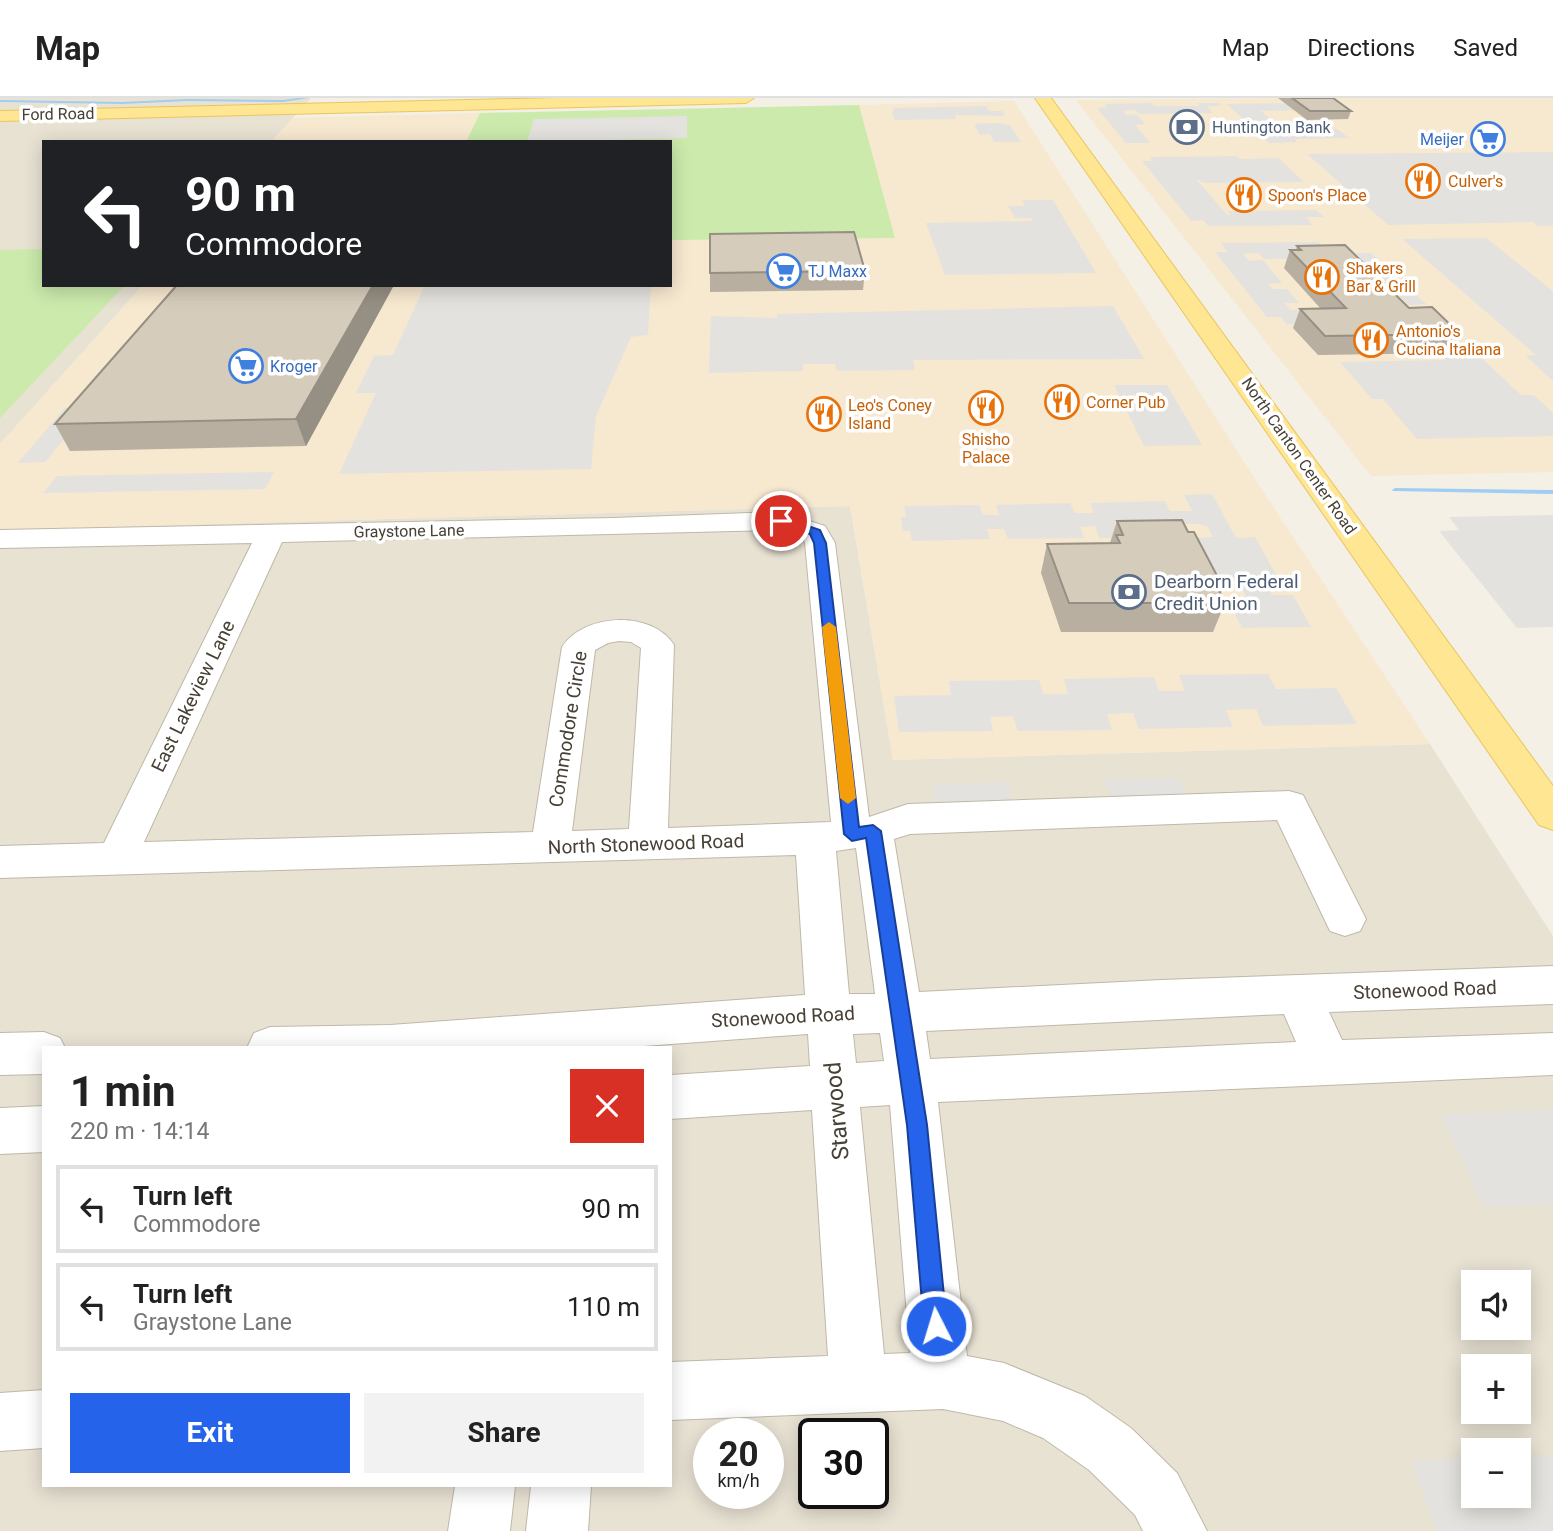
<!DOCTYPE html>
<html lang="en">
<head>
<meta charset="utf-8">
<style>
  :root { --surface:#fff; --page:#f2f2f2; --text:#222; --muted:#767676; --line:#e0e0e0; --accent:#2563eb }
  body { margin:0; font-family:Roboto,sans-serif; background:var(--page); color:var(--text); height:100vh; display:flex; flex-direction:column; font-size:26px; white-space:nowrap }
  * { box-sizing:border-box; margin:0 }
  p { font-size:23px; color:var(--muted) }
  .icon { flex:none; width:38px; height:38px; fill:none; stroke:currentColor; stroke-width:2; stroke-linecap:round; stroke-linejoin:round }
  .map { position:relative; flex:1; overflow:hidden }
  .panel { position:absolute; left:42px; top:948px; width:630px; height:441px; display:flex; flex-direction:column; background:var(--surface); border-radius:0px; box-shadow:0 4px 18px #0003 }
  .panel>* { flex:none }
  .top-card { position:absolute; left:42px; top:42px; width:630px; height:147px; border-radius:0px; box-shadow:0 4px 18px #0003; background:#202124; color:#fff; overflow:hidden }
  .fabs { position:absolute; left:1461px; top:1172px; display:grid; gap:14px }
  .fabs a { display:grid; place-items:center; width:70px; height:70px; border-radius:0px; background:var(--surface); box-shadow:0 4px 18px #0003; font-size:35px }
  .speed { position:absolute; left:693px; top:1320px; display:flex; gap:14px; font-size:35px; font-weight:700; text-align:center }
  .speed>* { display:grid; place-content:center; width:91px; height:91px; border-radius:50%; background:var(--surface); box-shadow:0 4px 18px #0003; line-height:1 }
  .speed small { font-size:18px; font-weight:400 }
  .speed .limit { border:4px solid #111; border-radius:10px; background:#fff; color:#111 }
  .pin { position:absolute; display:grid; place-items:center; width:60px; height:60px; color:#fff; margin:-30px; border:4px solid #fff; border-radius:50%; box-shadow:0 2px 7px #0007 }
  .me { position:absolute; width:77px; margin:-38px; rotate:355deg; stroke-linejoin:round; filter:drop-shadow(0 0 5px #0008) }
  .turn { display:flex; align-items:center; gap:24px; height:147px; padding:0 28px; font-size:32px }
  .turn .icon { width:91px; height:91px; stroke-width:2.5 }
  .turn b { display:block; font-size:49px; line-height:60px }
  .round { display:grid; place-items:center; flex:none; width:74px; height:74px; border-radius:0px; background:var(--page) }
  .summary { display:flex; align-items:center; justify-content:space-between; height:119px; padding:0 28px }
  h1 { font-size:42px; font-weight:700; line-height:52px }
  .cta { display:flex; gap:14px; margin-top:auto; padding:14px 28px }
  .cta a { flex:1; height:80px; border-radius:0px; background:var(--accent); color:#fff; font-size:28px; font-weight:700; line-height:80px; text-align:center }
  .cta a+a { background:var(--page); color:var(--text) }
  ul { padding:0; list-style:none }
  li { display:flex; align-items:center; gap:21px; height:88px; margin:0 14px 10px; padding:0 14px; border:4px solid var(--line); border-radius:0px }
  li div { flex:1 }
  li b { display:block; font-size:26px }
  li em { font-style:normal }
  header { display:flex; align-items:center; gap:42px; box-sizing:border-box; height:98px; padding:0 35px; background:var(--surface); border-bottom:2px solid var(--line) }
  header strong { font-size:33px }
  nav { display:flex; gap:38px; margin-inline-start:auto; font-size:24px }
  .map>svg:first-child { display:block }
  .residential { fill:#e8e2d3; fill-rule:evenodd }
  .commercial { fill:#f7e8d0 }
  .green { fill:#cbeaac }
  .parking { fill:#e4e2de }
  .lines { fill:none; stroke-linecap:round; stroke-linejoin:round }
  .stream { fill:#9fcdf3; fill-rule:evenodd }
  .minor-casing { stroke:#bfb8a8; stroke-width:2 }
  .major-casing { stroke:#e9c65f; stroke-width:2 }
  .minor { fill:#fff; fill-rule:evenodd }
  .major { fill:#ffe693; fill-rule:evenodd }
  .wall { fill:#b8afa1 }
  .shaded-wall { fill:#968f83 }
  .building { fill:#d6ccbb; stroke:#968f83; stroke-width:2 }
  .route { fill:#2563eb; stroke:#184099; stroke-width:2 }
  .slow { fill:#f59e0b }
  .labels { text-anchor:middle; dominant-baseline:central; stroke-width:7; stroke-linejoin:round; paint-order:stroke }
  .far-street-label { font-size:16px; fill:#474035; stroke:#fff }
  .far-service-label { font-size:16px; fill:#4e5e75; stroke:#fff; text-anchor:start }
  .far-shop-label { font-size:16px; fill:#366cbe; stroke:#fff; text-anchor:start }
  .far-food-label { font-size:16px; fill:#c56008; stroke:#fff; text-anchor:start }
  .service-label { font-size:19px; fill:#4e5e75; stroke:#fff; text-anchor:start }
  .street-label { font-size:19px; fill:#474035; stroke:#fff }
  .near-street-label { font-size:23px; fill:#474035; stroke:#fff }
</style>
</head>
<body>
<header>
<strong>Map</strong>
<nav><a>Map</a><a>Directions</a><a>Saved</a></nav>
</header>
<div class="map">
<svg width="1553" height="1433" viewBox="0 0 1553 1433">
  <rect width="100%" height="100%" fill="#f4f0e6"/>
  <!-- residential -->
  <g class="residential">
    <path d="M0 0H311L271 44H44V187H143L0 346Z"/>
    <path d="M850 408 893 662 1430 646 1553 838V1433H0V432ZM44 950H670V1388H44ZM1474 1185H1519V1230H1474ZM1474 1269H1519V1314H1474ZM709 1335H768V1395H709ZM814 1335H873V1395H814ZM1474 1353H1519V1398H1474Z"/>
  </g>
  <!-- commercial -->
  <g class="commercial">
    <path d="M1298 0H1553V374L1371 378 1076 2Z"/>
    <path d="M1014 3 1262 392 1430 646 893 662 850 408 0 432V346L143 187H670V142L895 140 859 7Z"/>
    <path d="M480 15 466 44H271L293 20Z"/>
  </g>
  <!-- green -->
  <g class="green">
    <path d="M859 7 895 140 670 142V44H466L480 15Z"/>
    <path d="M44 151V187H125L0 320V152Z"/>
  </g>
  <!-- parking -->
  <g class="parking">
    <path d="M1151 5 1154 8H1200L1198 5H1218L1222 8H1207L1213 15 1139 16 1136 12 1123 13 1126 17 1136 16 1145 26 1135 27 1150 45H1126L1097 10 1107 9 1105 6Z"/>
    <path d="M1302 5 1310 12 1261 13 1283 32 1337 31 1349 40 1295 41 1297 44 1269 45 1227 6Z"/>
    <path d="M986 8 989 13H1002L1005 18 955 17 956 21 895 22 892 14 894 13 893 10Z"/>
    <path d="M687 18V40L527 44 534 21Z"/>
    <path d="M998 25 1010 27 1021 44H994L990 36 980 37 974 26Z"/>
    <path d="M1553 54V128H1538L1533 124 1388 127 1307 56Z"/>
    <path d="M1237 58 1240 61 1278 60 1304 84 1204 85 1196 81 1227 117H1231L1227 113 1316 112 1324 119H1306L1313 127 1208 128 1203 122 1191 123 1142 63H1152L1150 59Z"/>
    <path d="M1022 102H1053L1096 175 945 177 926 125 1033 123 1032 120H1015L1008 108H1025Z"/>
    <path d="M1486 140 1553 193V283L1526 258 1536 257 1402 141Z"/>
    <path d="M1318 144 1332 160 1264 161 1259 155 1243 156 1249 163 1263 162 1282 185 1268 186 1273 191H1287L1299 205H1285L1290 212 1401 211 1414 224 1286 226 1281 219H1267L1215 154H1227L1221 145Z"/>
    <path d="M1355 155H1371L1426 206 1409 207Z"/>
    <path d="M425 187H651L648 237 631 239 596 318 591 371 339 376 376 295H356L374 258 393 257Z"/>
    <path d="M1113 208 1144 261 913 262 915 272 837 273 835 266H803V273L709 275 711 218 777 220V216Z"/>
    <path d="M1453 252H1473L1521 297H1534L1553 315V338L1417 341 1383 301H1372L1340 264 1445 262 1441 257 1456 256Z"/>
    <path d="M1114 287H1167L1202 347 1144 348Z"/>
    <path d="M65 310H90L45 364 18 365Z"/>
    <path d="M274 374 265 391 43 395 57 378Z"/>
    <path d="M1212 396 1236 440 1255 439 1279 482H1264L1272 497H1293L1311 529 1242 530 1226 499 1246 498 1238 482 1217 483 1196 440 1213 439 1207 428 1199 426H1177L1183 439 1099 440 1095 428 1080 429 1084 440 1008 441 1004 431H987L990 441 912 443 910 433H903L901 419H906L904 408 979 407 983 417H999L996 407 1070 405 1075 415H1094L1090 405 1165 403 1170 413H1192L1184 397Z"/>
    <path d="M1553 417V529L1517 530 1439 433 1459 432 1449 419Z"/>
    <path d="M1268 576 1276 591 1336 590 1357 626 1263 628 1256 611 1226 612 1233 629 1139 631 1133 615 1107 616 1112 632 1018 633 1013 618 990 619 993 633 899 634 894 598 951 597 949 583 1039 582 1043 596H1068L1064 581 1154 579 1159 593H1185L1179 577Z"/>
    <path d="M1180 680 1187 699 1112 701 1106 682Z"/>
    <path d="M1007 684 1012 705 936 707 932 687Z"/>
    <path d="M1553 1012V1106L1484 1109 1441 1016Z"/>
    <path d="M1553 1357V1433H1437L1411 1363 1473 1360 1474 1398H1519V1359Z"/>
  </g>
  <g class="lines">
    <!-- stream -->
    <g class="stream">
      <path d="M298 0H309L283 4 187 3 122 6 0 4V2L122 4 187 1 283 2Z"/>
      <path d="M1395 390 1553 392V396L1393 393 1392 392Z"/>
    </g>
    <!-- minor casing -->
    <g class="minor-casing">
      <g id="minor">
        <path d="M781 414 825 428 835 445 869 719 908 706 1289 693 1303 697 1366 821 1360 833 1345 838 1330 833 1277 722 910 736 894 741 919 894 1161 882 1553 868V906L1329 914 1342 942 1553 935V977L938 1004 967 1258 1004 1265 1085 1298 1131 1330 1177 1375 1207 1433H1143L1135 1417 1089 1372 1043 1340 1003 1323 943 1311 670 1322V1264L828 1258 812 1012 670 1021V977L810 968 808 936 616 950H247L254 935 270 929 390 927 805 897 796 757 0 780V748L104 745 252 445 0 450V432L613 420ZM779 432 803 440 805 445 831 724 668 730 674 547C652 512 584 515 562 549L533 734 144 744 282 444ZM619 543 631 544 641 550 629 731 572 733 595 552 608 545ZM856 750 875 896H849L836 753ZM1284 916 1296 944 930 961 926 933ZM880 935 884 963 856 965 853 936ZM890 1007 910 1255 884 1256 860 1009Z"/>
        <path d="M44 934 60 940 65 950H44V976L0 977V935Z"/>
        <path d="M44 1008V1054L0 1056V1010Z"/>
        <path d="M44 1292V1350L0 1353V1295Z"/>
        <path d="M455 1388H515L510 1433H448Z"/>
        <path d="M531 1388H591L588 1433H526Z"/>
      </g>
    </g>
    <!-- major casing -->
    <g class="major-casing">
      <g id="major">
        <path d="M557 0H754L746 5 0 23V13Z"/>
        <path d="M1035 0H1051L1553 688V732L1539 727Z"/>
      </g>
    </g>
    <!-- minor -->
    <use href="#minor" class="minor"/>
    <!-- major -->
    <use href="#major" class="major"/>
  </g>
  <!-- wall -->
  <g class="wall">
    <path d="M1278 0H1333L1351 13 1348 21 1307 22Z"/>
    <path d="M1297 148 1409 210 1460 236 1451 255 1318 257 1293 230 1300 211H1321L1284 170 1290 152H1296Z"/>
    <path d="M865 173 863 192 710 194V175Z"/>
    <path d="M394 187 306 348 70 353 55 326Z"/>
    <path d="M1117 423 1188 434 1223 489 1221 496 1225 505 1213 534H1061L1041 475 1047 446 1110 445Z"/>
  </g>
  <!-- shaded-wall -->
  <path class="shaded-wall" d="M373 187H394L306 348 296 321Z"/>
  <!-- building -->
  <g class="building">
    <path d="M1292 0H1333L1351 13H1310Z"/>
    <path d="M854 134 865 173 710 175V136Z"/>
    <path d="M1345 147 1409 210 1432 209 1460 236 1325 238 1300 211 1346 210 1290 152H1301L1297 148Z"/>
    <path d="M177 187H373L296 321 55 326Z"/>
    <path d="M1182 422 1188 434H1194L1223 489H1217L1225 505H1069L1047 446 1120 445 1116 437H1123L1117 423Z"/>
  </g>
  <!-- route -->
  <path class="route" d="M781 419 820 432 826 445 859 729 873 727 881 733 927 1027 947 1228 944 1237 936 1240 927 1237 924 1228 907 1027 866 740 852 743 844 736 814 445 810 436 776 425V420Z"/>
  <!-- slow -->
  <path class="slow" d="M829 524 836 529 856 700 848 706 840 700 822 529Z"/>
  <!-- icons -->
  <defs>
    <g id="bank-ring" transform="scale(1.75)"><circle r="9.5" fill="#fff" stroke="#5c6f8a" stroke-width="1.5"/><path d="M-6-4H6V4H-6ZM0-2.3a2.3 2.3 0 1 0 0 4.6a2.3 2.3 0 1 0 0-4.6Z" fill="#5c6f8a"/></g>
    <g id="supermarket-ring" transform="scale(1.75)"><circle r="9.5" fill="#fff" stroke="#3f7fe0" stroke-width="1.5"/><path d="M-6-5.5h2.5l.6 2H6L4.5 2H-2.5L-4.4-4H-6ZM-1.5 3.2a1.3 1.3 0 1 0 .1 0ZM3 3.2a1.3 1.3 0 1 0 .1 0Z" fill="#3f7fe0"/></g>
    <g id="restaurant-ring" transform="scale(1.75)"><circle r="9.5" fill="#fff" stroke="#e8710a" stroke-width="1.5"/><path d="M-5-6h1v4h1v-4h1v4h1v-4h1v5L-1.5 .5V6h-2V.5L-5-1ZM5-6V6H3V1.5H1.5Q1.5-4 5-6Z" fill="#e8710a"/></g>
  </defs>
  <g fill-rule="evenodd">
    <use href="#bank-ring" x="1187" y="29"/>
    <use href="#supermarket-ring" x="1488" y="41"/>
    <use href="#restaurant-ring" x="1423" y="83"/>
    <use href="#restaurant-ring" x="1244" y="97"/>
    <use href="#supermarket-ring" x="784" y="173"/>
    <use href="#restaurant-ring" x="1322" y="179"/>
    <use href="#restaurant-ring" x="1371" y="242"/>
    <use href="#supermarket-ring" x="246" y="268"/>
    <use href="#restaurant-ring" x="1062" y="304"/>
    <use href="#restaurant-ring" x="986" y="310"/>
    <use href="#restaurant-ring" x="824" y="316"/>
    <use href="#bank-ring" x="1129" y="494"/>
  </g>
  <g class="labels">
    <!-- far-street labels -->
    <g class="far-street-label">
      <text transform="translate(58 16) rotate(-1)">Ford Road</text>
      <text transform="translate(1299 358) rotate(55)">North Canton Center Road</text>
      <text transform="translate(409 433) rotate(-1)">Graystone Lane</text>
    </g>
    <!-- far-service labels -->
    <g class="far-service-label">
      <text x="1212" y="29">Huntington Bank</text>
    </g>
    <!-- far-shop labels -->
    <g class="far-shop-label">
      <text x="1464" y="41" text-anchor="end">Meijer</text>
      <text x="808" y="173">TJ Maxx</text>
      <text x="270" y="268">Kroger</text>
    </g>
    <!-- far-food labels -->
    <g class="far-food-label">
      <text x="1448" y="83">Culver's</text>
      <text x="1268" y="97">Spoon's Place</text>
      <text x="1346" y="170">Shakers<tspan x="1346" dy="18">Bar &amp; Grill</tspan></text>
      <text x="1396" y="233">Antonio's<tspan x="1396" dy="18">Cucina Italiana</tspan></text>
      <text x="1086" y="304">Corner Pub</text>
      <text x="848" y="307">Leo's Coney<tspan x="848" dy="18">Island</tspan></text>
      <text x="986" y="341" text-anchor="middle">Shisho<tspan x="986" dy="18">Palace</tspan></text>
    </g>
    <!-- service labels -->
    <g class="service-label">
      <text x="1154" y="483">Dearborn Federal<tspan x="1154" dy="22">Credit Union</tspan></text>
    </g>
    <!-- street labels -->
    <g class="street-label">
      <text transform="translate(193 598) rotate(-64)">East Lakeview Lane</text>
      <text transform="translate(568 631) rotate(-81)">Commodore Circle</text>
      <text transform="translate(646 746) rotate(-2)">North Stonewood Road</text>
      <text transform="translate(1425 892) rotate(-2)">Stonewood Road</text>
      <text transform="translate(783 919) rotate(-3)">Stonewood Road</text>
    </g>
    <!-- near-street labels -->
    <g class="near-street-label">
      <text transform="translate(837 1013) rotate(-95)">Starwood</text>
    </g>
  </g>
</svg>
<div class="fabs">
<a><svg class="icon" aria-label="sound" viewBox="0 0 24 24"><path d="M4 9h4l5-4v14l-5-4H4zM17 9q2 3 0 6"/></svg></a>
<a>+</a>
<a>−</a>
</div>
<div class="speed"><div>20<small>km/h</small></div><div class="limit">30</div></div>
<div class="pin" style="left:781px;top:423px;background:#d93025"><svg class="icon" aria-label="arrive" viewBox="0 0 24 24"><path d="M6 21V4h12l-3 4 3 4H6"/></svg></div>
<svg class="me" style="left:936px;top:1228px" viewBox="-20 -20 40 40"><circle r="17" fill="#2563eb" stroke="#fff" stroke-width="3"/><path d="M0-11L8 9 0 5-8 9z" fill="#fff"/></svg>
<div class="top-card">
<div class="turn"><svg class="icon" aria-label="left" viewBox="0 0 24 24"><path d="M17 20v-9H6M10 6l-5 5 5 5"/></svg><div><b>90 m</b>Commodore</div></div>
</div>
<section class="panel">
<div class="summary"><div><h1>1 min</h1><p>220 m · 14:14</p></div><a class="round" style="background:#d93025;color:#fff"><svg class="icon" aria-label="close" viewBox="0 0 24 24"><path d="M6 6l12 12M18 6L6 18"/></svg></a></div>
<ul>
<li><svg class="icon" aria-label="left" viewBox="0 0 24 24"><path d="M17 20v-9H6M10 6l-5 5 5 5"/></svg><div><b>Turn left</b><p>Commodore</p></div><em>90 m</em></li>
<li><svg class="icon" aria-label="left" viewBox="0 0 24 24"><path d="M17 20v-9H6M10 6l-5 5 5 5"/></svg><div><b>Turn left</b><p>Graystone Lane</p></div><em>110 m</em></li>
</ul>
<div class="cta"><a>Exit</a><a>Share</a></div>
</section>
</div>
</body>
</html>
